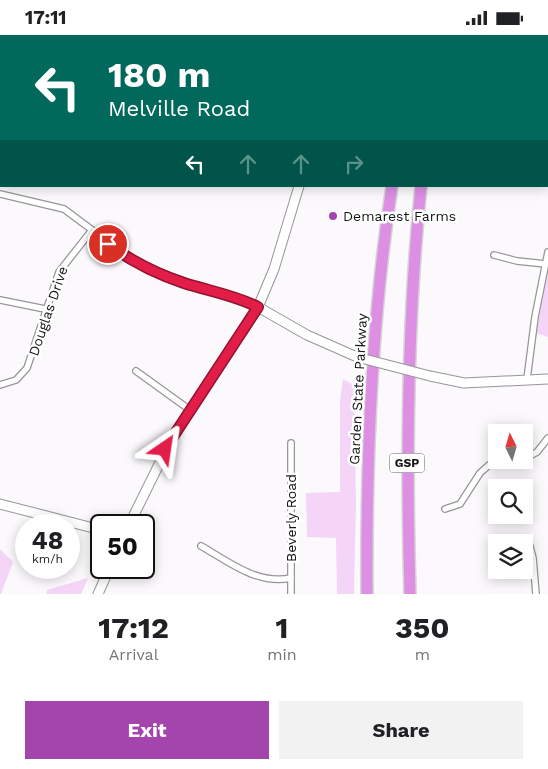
<!DOCTYPE html>
<html lang="en">
<head>
<meta charset="utf-8">
<style>
  :root { --surface:#fff; --page:#f2f2f2; --text:#202124; --muted:#757577; --accent:#a445ae }
  body { margin:0; font-family:"Work Sans",sans-serif; background:var(--page); color:var(--text); height:100vh; display:flex; flex-direction:column; font-size:19px; white-space:nowrap }
  * { box-sizing:border-box; margin:0 }
  p { font-size:16px; color:var(--muted) }
  .icon { flex:none; width:28px; height:28px; fill:none; stroke:currentColor; stroke-width:2; stroke-linecap:round; stroke-linejoin:round }
  .map { position:relative; height:559px; overflow:hidden }
  .panel { display:flex; flex-direction:column; background:var(--surface); flex:1 }
  .panel>* { flex:none }
  .hud { position:absolute; left:0px; top:0px; width:549px; height:152px; box-shadow:0 2px 12px #0003; background:#00695c; color:#fff; overflow:hidden }
  .needle { width:32px; rotate:355deg }
  .fabs { position:absolute; left:488px; top:389px; display:grid; gap:10px }
  .fabs a { display:grid; place-items:center; width:45px; height:45px; border-radius:0px; background:var(--surface); box-shadow:0 2px 12px #0003; font-size:25px }
  .speed { position:absolute; left:15px; top:479px; display:flex; gap:10px; font-size:25px; font-weight:700; text-align:center }
  .speed>* { display:grid; place-content:center; width:65px; height:65px; border-radius:50%; background:var(--surface); box-shadow:0 2px 12px #0003; line-height:1 }
  .speed small { font-size:12px; font-weight:400 }
  .speed .limit { border:2px solid #111; border-radius:8px; background:#fff; color:#111 }
  .pin { position:absolute; display:grid; place-items:center; width:42px; height:42px; color:#fff; margin:-21px; border:2px solid #fff; border-radius:50%; box-shadow:0 1px 5px #0007 }
  .me { position:absolute; width:55px; margin:-28px; rotate:32deg; stroke-linejoin:round; filter:drop-shadow(0 0 4px #0008) }
  .turn { display:flex; align-items:center; gap:18px; height:105px; padding:0 25px; font-size:22px }
  .turn .icon { width:65px; height:65px; stroke-width:2.5 }
  .turn b { display:block; font-size:35px; line-height:42px }
  .lanes { display:flex; align-items:center; height:48px; padding:0 25px; background:#0003; justify-content:center; gap:25px; direction:ltr }
  .lanes .off { opacity:.35 }
  .eta { display:flex; justify-content:space-evenly; align-items:center; height:85px; text-align:center }
  .eta b { font-size:30px; font-weight:700; line-height:35px }
  .button { display:flex; gap:10px; margin-top:auto; padding:10px 25px }
  .button a { flex:1; height:58px; border-radius:0px; background:var(--accent); color:#fff; font-size:20px; font-weight:700; line-height:58px; text-align:center }
  .button a+a { background:var(--page); color:var(--text) }
  .status { display:flex; justify-content:space-between; align-items:center; height:35px; padding:0 25px; background:var(--surface); direction:ltr }
  .status svg { height:14px; fill:currentColor }
  .map>svg:first-child { display:block }
  .green { fill:#f4d5f7 }
  .lines { fill:none; stroke-linecap:round; stroke-linejoin:round }
  .street-casing { stroke:#979598; stroke-width:8 }
  .secondary-casing { stroke:#979598; stroke-width:11 }
  .highway-casing { stroke:#d5d5d5; stroke-width:14 }
  .street { stroke:#fff; stroke-width:5.5 }
  .secondary { stroke:#fff; stroke-width:9 }
  .highway { stroke:#dd8fe4; stroke-width:11 }
  .secondary-bridge-casing { stroke:#979598; stroke-width:11; stroke-linecap:butt }
  .secondary-bridge { stroke:#fff; stroke-width:9 }
  .route-casing { stroke:#92132f; stroke-width:12 }
  .route { stroke:#e11d48; stroke-width:9 }
  .poi-dot { fill:#a445ae; stroke:#fff; stroke-width:2 }
  .labels { text-anchor:middle; dominant-baseline:central; stroke-width:5; stroke-linejoin:round; paint-order:stroke }
  .shield { fill:#fff; stroke:#5c5b5c; stroke-width:1 }
  .shield-label { font-size:12px; font-weight:bold; fill:#161516 }
  .poi-label { font-size:14px; fill:#161516; stroke:#fff; text-anchor:start }
  .street-label { font-size:14px; fill:#161516; stroke:#fff }
</style>
</head>
<body>
<div class="status"><b>17:11</b><svg viewBox="0 0 49 12"><path d="M0 12V9h3v3zM5 12V6h3v6zM10 12V3h3v9zM15 12V0h3v12zM26 1h20v11H26zM47 4h2v5h-2z"/></svg></div>
<div class="map">
<svg width="548" height="559" viewBox="0 0 548 559">
  <rect width="100%" height="100%" fill="#fbf9fc"/>
  <!-- green -->
  <g class="green">
    <path d="M548 239V302L536 298Z"/>
    <path d="M343 344 354 350 356 469 354 559H337L336 503 307 502 306 458 340 457V365Z"/>
    <path d="M0 514 13 527 1 559H0Z"/>
    <path d="M88 543 81 559H46L47 555Z"/>
  </g>
  <g class="lines">
    <!-- street casing -->
    <g class="street-casing">
      <g id="street">
        <path d="M101 1V0"/>
        <path d="M204 1V0"/>
        <path d="M548 10V9"/>
        <path d="M0 159 64 174 135 227 182 247 235 262 258 272"/>
        <path d="M494 220 517 226 546 229"/>
        <path d="M0 265 45 274"/>
        <path d="M136 336 190 375"/>
        <path d="M527 344 535 282 548 217"/>
        <path d="M0 350 16 345 27 333 59 237 92 195"/>
        <path d="M291 408V559"/>
        <path d="M524 424 537 417 548 403"/>
        <path d="M445 474 460 469 480 438 489 430 520 425"/>
        <path d="M529 508 533 523 536 559"/>
        <path d="M201 511C229 527 257 550 291 543"/>
      </g>
    </g>
    <!-- secondary casing -->
    <g class="secondary-casing">
      <g id="secondary">
        <path d="M358 1 359 0"/>
        <path d="M258 272 307 300 357 322"/>
        <path d="M430 341 464 348 548 344"/>
        <path d="M0 469 101 495"/>
        <path d="M129 490 171 405 258 272 274 234 299 151"/>
        <path d="M98 559 110 532"/>
      </g>
    </g>
    <!-- highway casing -->
    <g class="highway-casing">
      <g id="highway">
        <path d="M418 1V0"/>
        <path d="M443 1V0"/>
        <path d="M367 559C366 423 371 286 392 151"/>
        <path d="M410 559C406 422 407 287 421 151"/>
      </g>
    </g>
    <!-- street -->
    <use href="#street" class="street"/>
    <!-- secondary -->
    <use href="#secondary" class="secondary"/>
    <!-- highway -->
    <use href="#highway" class="highway"/>
    <!-- secondary-bridge casing -->
    <g class="secondary-bridge-casing">
      <path id="secondary-bridge" d="M357 322 430 341"/>
    </g>
    <!-- secondary-bridge -->
    <use href="#secondary-bridge" class="secondary-bridge"/>
  </g>
  <g class="lines">
    <!-- route casing -->
    <g class="route-casing">
      <path id="route" d="M108 209C131 226 157 239 184 248 209 256 234 260 258 272L165 414"/>
    </g>
    <!-- route -->
    <use href="#route" class="route"/>
  </g>
  <!-- markers -->
  <circle class="poi-dot" cx="333" cy="181" r="5"/>
  <g class="labels">
    <!-- shield labels -->
    <rect class="shield" x="389.5" y="418.5" width="35" height="19" rx="4"/>
    <g class="shield-label">
      <text x="407" y="428">GSP</text>
    </g>
    <!-- poi labels -->
    <g class="poi-label">
      <text x="343" y="181">Demarest Farms</text>
    </g>
    <!-- street labels -->
    <g class="street-label">
      <text transform="translate(48 276) rotate(-71)">Douglas Drive</text>
      <text transform="translate(358 354) rotate(-87)">Garden State Parkway</text>
      <text transform="translate(291 483) rotate(-90)">Beverly Road</text>
    </g>
  </g>
</svg>
<div class="fabs">
<a><svg class="needle" viewBox="-14 -14 28 28"><path d="M0-13l5 13h-10z" fill="#e53935"/><path d="M0 13l5-13h-10z" fill="#757577"/></svg></a>
<a><svg class="icon" aria-label="search" viewBox="0 0 24 24"><circle cx="10" cy="10" r="6"/><path d="M15 15l6 6"/></svg></a>
<a><svg class="icon" aria-label="layers" viewBox="0 0 24 24"><path d="M12 4l9 5-9 5-9-5zM3 14l9 5 9-5"/></svg></a>
</div>
<div class="speed"><div>48<small>km/h</small></div><div class="limit">50</div></div>
<div class="pin" style="left:108px;top:209px;background:#d93025"><svg class="icon" aria-label="arrive" viewBox="0 0 24 24"><path d="M6 21V4h12l-3 4 3 4H6"/></svg></div>
<svg class="me" style="left:165px;top:414px" viewBox="-20 -20 40 40"><path d="M0-17L14 15 0 8-14 15z" fill="#e11d48" stroke="#fff" stroke-width="4"/></svg>
<div class="hud">
<div class="turn"><svg class="icon" aria-label="left" viewBox="0 0 24 24"><path d="M17 20v-9H6M10 6l-5 5 5 5"/></svg><div><b>180 m</b>Melville Road</div></div>
<div class="lanes"><svg class="icon" aria-label="left" viewBox="0 0 24 24"><path d="M17 20v-9H6M10 6l-5 5 5 5"/></svg><svg class="icon off" aria-label="ahead" viewBox="0 0 24 24"><path d="M12 20V5M6 11l6-6 6 6"/></svg><svg class="icon off" aria-label="ahead" viewBox="0 0 24 24"><path d="M12 20V5M6 11l6-6 6 6"/></svg><svg class="icon off" aria-label="right" viewBox="0 0 24 24"><path d="M7 20v-9h11M14 6l5 5-5 5"/></svg></div>
</div>
</div>
<section class="panel">
<div class="eta">
<div><b>17:12</b><p>Arrival</p></div>
<div><b>1</b><p>min</p></div>
<div><b>350</b><p>m</p></div>
</div>
<div class="button"><a>Exit</a><a>Share</a></div>
</section>
</body>
</html>
